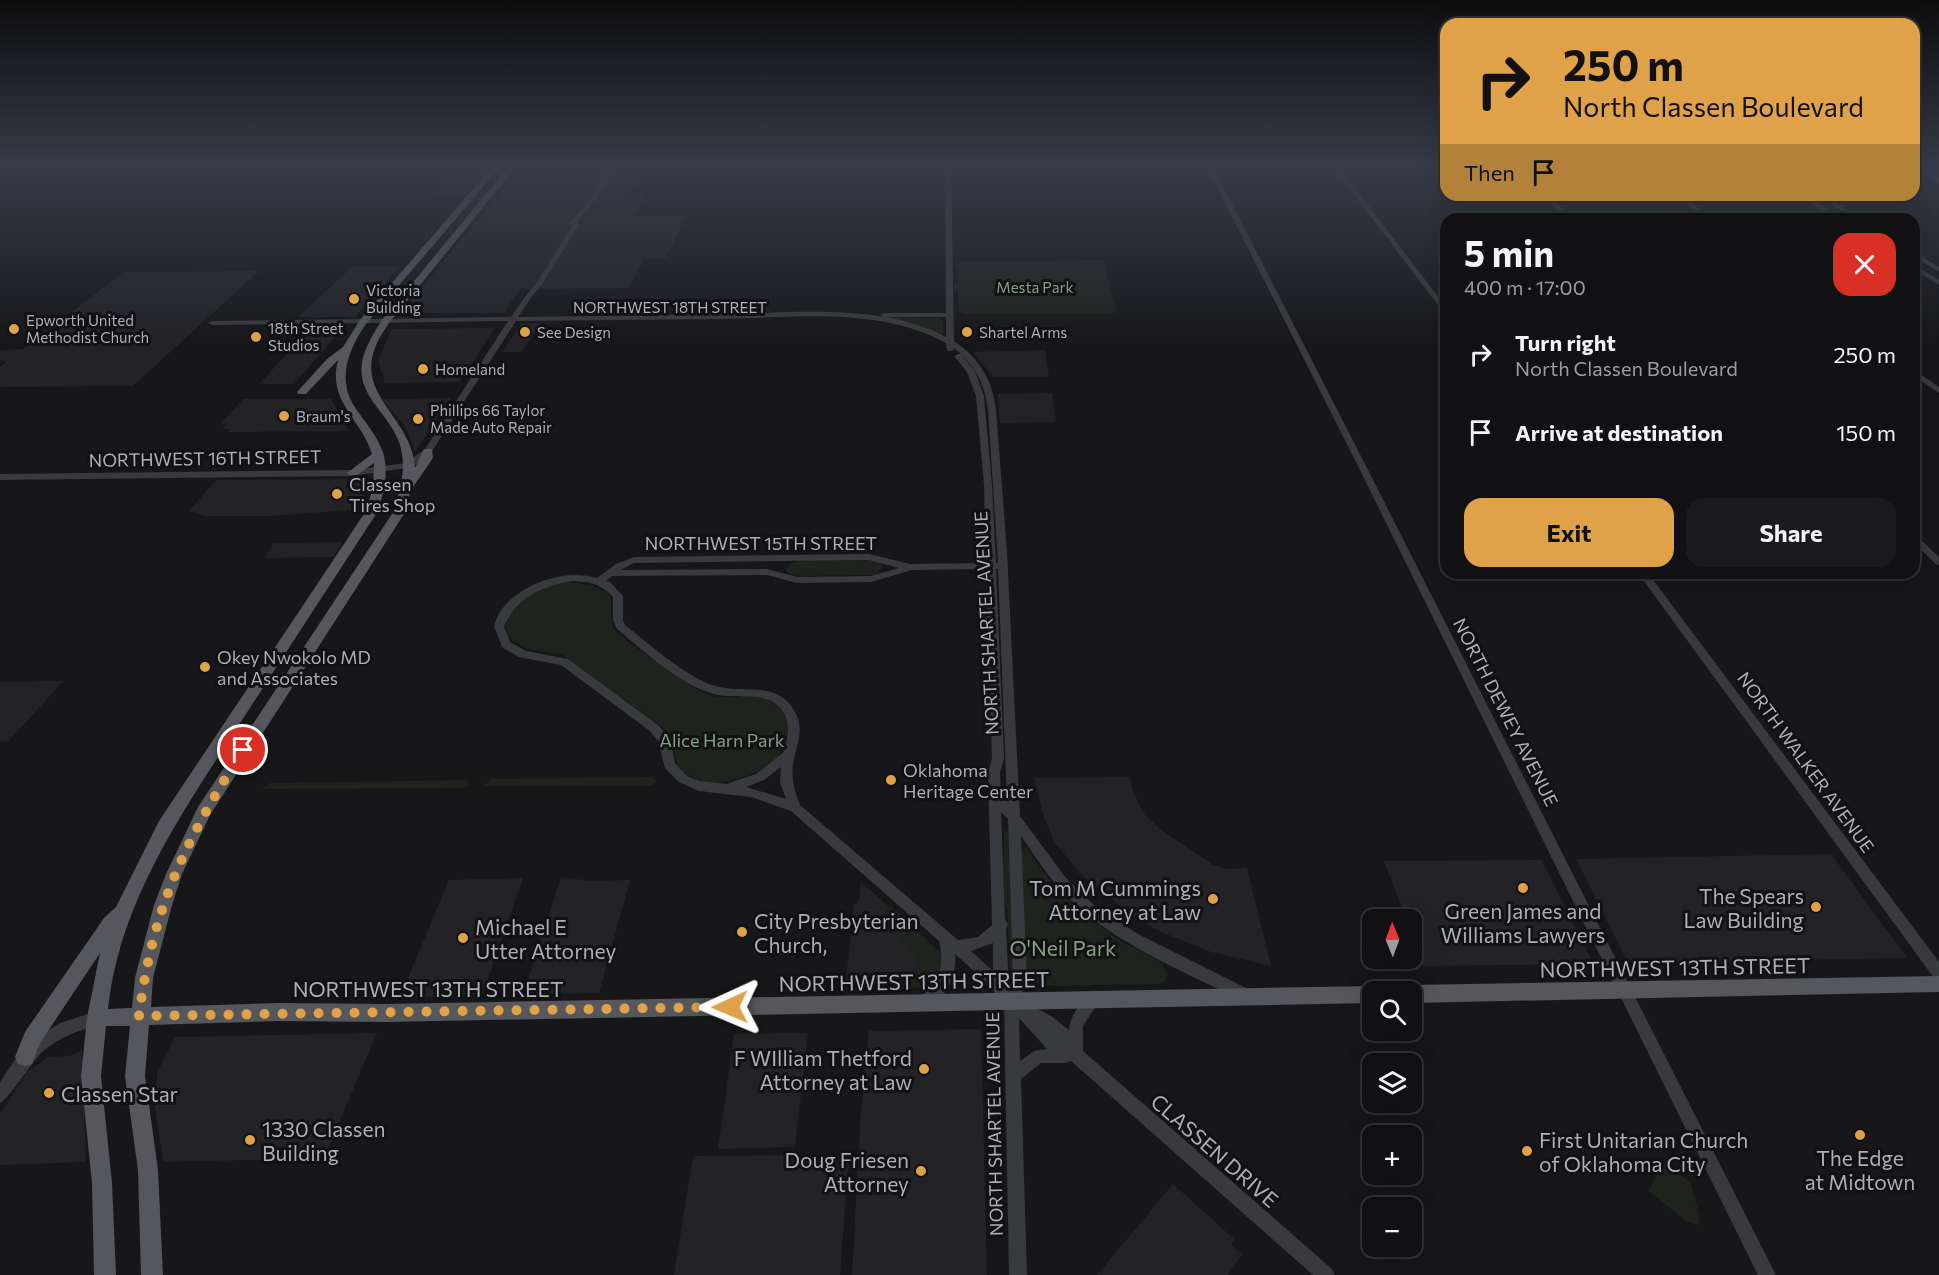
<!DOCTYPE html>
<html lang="en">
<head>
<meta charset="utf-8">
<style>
  :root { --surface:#111113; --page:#1a1a1c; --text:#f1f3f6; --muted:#9c9da0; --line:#303133; --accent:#dfa249 }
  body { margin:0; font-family:Commissioner,sans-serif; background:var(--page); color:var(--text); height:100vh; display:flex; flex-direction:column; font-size:22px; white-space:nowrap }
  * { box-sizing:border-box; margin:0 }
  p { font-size:20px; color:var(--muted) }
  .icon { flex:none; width:33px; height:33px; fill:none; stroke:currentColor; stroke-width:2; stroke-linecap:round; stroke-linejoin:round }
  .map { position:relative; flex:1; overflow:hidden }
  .panel { position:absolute; left:1440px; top:213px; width:480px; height:366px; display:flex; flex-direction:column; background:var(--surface); border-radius:18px; box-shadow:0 6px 24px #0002,0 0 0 2px var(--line) }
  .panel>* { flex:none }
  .guide { position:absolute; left:1440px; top:18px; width:480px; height:183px; border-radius:18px; box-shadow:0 6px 24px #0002,0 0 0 2px var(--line); background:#dfa249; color:#111; overflow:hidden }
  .needle { width:39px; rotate:359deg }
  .fabs { position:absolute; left:1362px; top:909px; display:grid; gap:12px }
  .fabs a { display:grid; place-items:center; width:60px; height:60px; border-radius:12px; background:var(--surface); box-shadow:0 6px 24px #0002,0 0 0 2px var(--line); font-size:30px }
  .pin { position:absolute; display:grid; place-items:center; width:51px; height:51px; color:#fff; margin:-26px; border:3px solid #fff; border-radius:50%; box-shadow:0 2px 6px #0007 }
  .me { position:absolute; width:66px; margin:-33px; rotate:269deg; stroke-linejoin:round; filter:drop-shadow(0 0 4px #0008) }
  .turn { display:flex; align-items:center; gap:21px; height:126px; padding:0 24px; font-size:27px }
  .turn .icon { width:78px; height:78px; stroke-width:2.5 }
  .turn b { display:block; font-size:42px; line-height:51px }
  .then { display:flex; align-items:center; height:57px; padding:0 24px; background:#0003; gap:12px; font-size:22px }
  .round { display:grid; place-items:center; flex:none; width:63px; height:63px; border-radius:18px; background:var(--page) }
  .head { display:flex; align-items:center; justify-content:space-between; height:102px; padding:0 24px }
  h1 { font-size:36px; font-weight:700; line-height:45px }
  .primary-button { display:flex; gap:12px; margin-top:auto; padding:12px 24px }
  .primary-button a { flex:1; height:69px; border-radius:18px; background:var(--accent); color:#111; font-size:24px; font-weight:700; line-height:69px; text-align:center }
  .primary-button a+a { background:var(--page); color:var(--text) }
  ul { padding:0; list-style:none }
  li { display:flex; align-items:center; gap:18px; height:78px; padding:0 24px }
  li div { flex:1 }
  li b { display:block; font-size:22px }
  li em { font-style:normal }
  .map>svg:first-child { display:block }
  .built { fill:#232326 }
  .green { fill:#1e231e }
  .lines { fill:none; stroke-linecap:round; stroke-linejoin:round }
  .minor { fill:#393a3d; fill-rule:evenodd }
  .major { fill:#55575c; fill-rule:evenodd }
  .route { stroke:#dfa249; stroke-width:10; stroke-dasharray:0 18 }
  .poi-dot { fill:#dfa249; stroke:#121214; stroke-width:2 }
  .labels { text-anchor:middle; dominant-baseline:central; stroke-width:6; stroke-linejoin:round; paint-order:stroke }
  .far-park-label { font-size:15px; fill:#84a084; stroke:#121214 }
  .far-poi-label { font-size:15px; fill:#abafb7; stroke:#121214; text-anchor:start }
  .far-street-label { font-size:15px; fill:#abafb7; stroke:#121214 }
  .street-label { font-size:18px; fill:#abafb7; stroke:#121214 }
  .poi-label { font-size:18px; fill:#abafb7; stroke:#121214; text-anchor:start }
  .park-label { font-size:18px; fill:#84a084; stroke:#121214 }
  .near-poi-label { font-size:21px; fill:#abafb7; stroke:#121214; text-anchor:start }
  .near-park-label { font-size:21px; fill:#84a084; stroke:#121214 }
  .near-street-label { font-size:21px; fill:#abafb7; stroke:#121214 }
</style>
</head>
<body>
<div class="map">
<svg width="1939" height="1275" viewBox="0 0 1939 1275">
  <rect width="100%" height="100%" fill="#171719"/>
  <!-- built -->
  <g class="built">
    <path d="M641 176 632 192 617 194H646L634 216H686L666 258 644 259 629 288 520 289 504 313H400L513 179Z"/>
    <path d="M447 179H480L466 195H432Z"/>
    <path d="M352 267H399L355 317H298Z"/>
    <path d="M259 271 133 386 0 387V367L7 361 0 360V350L23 349 124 272Z"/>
    <path d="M540 323 522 352H502L521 324Z"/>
    <path d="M343 328 294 384H259L310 329Z"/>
    <path d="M495 328 460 382 385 383 378 360 392 329Z"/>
    <path d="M1045 350 1049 377H993L973 352Z"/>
    <path d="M1052 393 1056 422 1000 423 997 394Z"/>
    <path d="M451 398 415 452 406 428 382 399Z"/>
    <path d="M243 399H331L349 431 228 432 230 429H222L227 424 221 423Z"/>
    <path d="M366 479 361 509 272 516H205L189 511 216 480Z"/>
    <path d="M343 542 333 557 264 558 274 543Z"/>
    <path d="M63 681 9 741 0 742V682Z"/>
    <path d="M1130 777 1133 792 1145 815 1160 829 1213 865 1227 869 1247 868 1271 966 1211 952 1154 929 1120 906 1084 877 1054 842 1043 814 1034 778Z"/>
    <path d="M1831 854 1907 958 1628 963 1576 859Z"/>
    <path d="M1542 860 1593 964 1423 966 1412 935V920L1406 919 1384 861Z"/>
    <path d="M561 877 590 881 630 880 599 993 523 995Z"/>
    <path d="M523 878 482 996 400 997 449 880Z"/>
    <path d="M861 882 942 954 922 987 845 989 854 904H857L859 898Z"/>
    <path d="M981 1029 987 1275H852L861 1109 869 1031Z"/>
    <path d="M377 1033 324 1158 163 1162 155 1106 157 1073 175 1037Z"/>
    <path d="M808 1033 795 1147 718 1149 734 1034Z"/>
    <path d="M82 1050 86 1162 0 1165V1114L27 1072 48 1057 69 1056Z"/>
    <path d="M849 1155 840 1275H674L693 1156Z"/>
    <path d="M1173 1184 1234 1239 1231 1245 1242 1254 1228 1275H1097Z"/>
  </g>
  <!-- green -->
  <g class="green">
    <path d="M1103 260 1116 313 965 314 955 310 958 306V290L954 289V283L957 282V266L954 265 957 262Z"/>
    <path d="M884 317 939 318 943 321 944 333 942 335Z"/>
    <path d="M873 560 880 562 883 567 875 575 797 576 789 574 786 570 790 564 797 561Z"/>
    <path d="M568 582 591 585 609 594C615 606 608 618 614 630 636 648 679 679 704 693 726 704 757 687 778 707 820 748 737 794 699 780 664 767 681 749 665 730 662 726 656 723 651 719L561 654 527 649 510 639C494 605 542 586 568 582Z"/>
    <path d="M653 777 657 781 651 786H484L491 779Z"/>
    <path d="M467 780 470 784 464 788 261 789 270 783Z"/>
    <path d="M1004 830 1008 833 1013 967 1010 969 1007 908 1003 898Z"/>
    <path d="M1026 847 1053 885 1087 917 1121 941 1163 963 1167 976 1165 981 1160 984 1043 986 1031 980 1025 968 1020 850Z"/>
    <path d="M890 905 942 954C949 982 923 987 901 989L894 983 893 976H916L918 959 884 923V912Z"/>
    <path d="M1662 1162 1690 1182 1700 1216 1698 1225 1686 1221 1649 1191Z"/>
  </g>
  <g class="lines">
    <!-- minor -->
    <g class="minor">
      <path d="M610 167H616L593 203 578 220 579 225 541 286 532 296 518 317C587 316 656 315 725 314 795 313 882 303 946 337V317H884L880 315 884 313H946L945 167H951L954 341C979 358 992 379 996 409L1007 552 1020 816 1065 877 1094 905 1136 933 1250 990 1252 995 1250 1000 1245 1002 1240 1000C1180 969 1113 944 1066 895 1048 877 1035 856 1021 836L1027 979 1019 999 1051 1016 1069 1030C1069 1018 1082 998 1093 993L1098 995 1100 1000 1083 1026V1051L1332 1269 1335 1275H1313L1071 1061 1066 1063H1041L1021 1079 1027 1275H1009L1004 1002 975 972 955 954C957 976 945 1002 924 1010L919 1008 917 1003C920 996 925 993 930 988 943 974 943 958 939 941L791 811 751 797 699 791 679 782 665 768 658 741 650 731 561 665 519 657 502 647 494 626C496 620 498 614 502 609 522 583 566 568 597 578L616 564 634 557 869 554 910 564 986 563 984 485 976 396 967 372 954 356 958 354H961L975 371 984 396 992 485 996 563H998L988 409C984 382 975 365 954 348L953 351H947L946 343C878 306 792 318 717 319 650 320 583 320 516 321L431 453 412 467 353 476 0 480V474L353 470 406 463 425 449 508 321 212 325 208 323 212 321 511 317 527 294 535 285 573 225 568 224 589 201ZM869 560 899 568 871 576 797 577 767 569 620 570 634 563ZM986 569 992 759 988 773 992 925 978 937 958 940 800 805C795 792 791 780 793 765 795 748 804 733 797 716 780 677 742 696 712 685 684 675 649 644 625 625L623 620V596L610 582 606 581 612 576 767 575 797 583 871 582 912 570ZM996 569H998L1007 802 1001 796 1000 773 1004 759ZM572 581C591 582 599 583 613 597V620L617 629C645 652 683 688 718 695 738 699 765 691 780 708 792 721 788 737 784 752L756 774 729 783 728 784 700 781 687 776 675 763 670 739 658 725 568 659 526 651 510 642 504 626C518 596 541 587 572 581ZM781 767 780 782 786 799 746 787 764 780ZM1001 812 1008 819 1013 979 1009 988 1006 928 1008 924 1005 920ZM993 943V971L971 951ZM1019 1018 1047 1049 1034 1051 1020 1061Z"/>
      <path d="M1207 167H1213L1365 464 1776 1275H1758L1357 464Z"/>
      <path d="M1333 167H1339L1446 307V314L1444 313Z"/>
      <path d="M1542 195H1548L1574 219H1567Z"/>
      <path d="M1675 195H1682L1713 219H1706Z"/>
      <path d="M1799 195H1806L1843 219H1836Z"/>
      <path d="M1817 195H1824L1861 219H1854Z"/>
      <path d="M1914 252 1939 267V272L1914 257Z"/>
      <path d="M1914 265 1939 280V285L1914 270Z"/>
      <path d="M1914 370 1939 387V393L1914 376Z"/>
      <path d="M1914 535 1917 536 1939 557V565L1936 564 1914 543Z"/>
      <path d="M1638 573H1648L1939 962V979L1934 978Z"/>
      <path d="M96 1011 101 1013 103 1018 101 1023C80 1031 60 1036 42 1052 31 1063 9 1099 0 1103V1082L14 1061 34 1040 58 1024Z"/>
    </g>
    <!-- major -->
    <g class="major">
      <path d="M492 167H500L366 324C348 350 336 380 356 409 366 423 377 436 383 452 389 472 384 492 378 511 334 579 290 646 246 714 187 806 120 897 108 1009L132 1008 135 978 154 905 166 874 198 807 392 514C400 490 408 467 399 442 394 429 385 418 377 407 351 374 361 353 382 320L508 167H516L389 323C384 331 378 339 375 348 356 396 413 419 415 468L424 449H432L433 458 411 490 404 514 210 815 182 874 172 905 153 978 151 1007 280 1003 386 1004 1372 986 1380 992H1372V1003L386 1022 280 1021 149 1025 145 1076 158 1170 163 1275H141L138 1170 125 1076 130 1026H106L101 1076 112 1183 116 1275H94L92 1183 81 1076 87 1018 100 953 40 1043 32 1064 25 1066 18 1064 15 1057 25 1032 104 918 116 907 159 821 366 511 373 487 374 463 357 475H349L347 473 372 454C361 418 327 402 338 360L306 394H298L297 392 327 359 343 347 360 320Z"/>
      <path d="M1914 167H1919L1939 178V183L1914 170Z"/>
      <path d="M1939 976V992L1412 1003V992H1404L1406 988 1412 985Z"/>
    </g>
  </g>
  <!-- sky -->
  <linearGradient id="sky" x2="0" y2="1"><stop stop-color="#0d0d0e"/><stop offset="0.48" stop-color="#363c49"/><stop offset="1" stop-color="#363c49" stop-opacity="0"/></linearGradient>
  <rect width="1939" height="346" fill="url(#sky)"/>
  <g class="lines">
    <!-- route -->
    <path class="route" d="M243 750C185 842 153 906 139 1016L730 1007"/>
  </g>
  <!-- markers -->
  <g class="poi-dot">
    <circle cx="354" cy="299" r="6"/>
    <circle cx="14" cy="329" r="6"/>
    <circle cx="525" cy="332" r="6"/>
    <circle cx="967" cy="332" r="6"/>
    <circle cx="256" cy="337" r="6"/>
    <circle cx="423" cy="369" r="6"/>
    <circle cx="284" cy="416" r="6"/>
    <circle cx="418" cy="419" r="6"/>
    <circle cx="337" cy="494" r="6"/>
    <circle cx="205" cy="667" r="6"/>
    <circle cx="891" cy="780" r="6"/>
    <circle cx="1523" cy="888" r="6"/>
    <circle cx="1213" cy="899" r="6"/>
    <circle cx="1816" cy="907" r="6"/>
    <circle cx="742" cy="932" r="6"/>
    <circle cx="463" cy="938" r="6"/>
    <circle cx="924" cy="1069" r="6"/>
    <circle cx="49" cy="1093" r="6"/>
    <circle cx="1860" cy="1135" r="6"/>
    <circle cx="250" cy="1140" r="6"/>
    <circle cx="1527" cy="1151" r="6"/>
    <circle cx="921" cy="1171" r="6"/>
  </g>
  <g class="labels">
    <!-- far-park labels -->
    <g class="far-park-label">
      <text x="1035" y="287">Mesta Park</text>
    </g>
    <!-- far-poi labels -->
    <g class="far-poi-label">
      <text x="366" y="290">Victoria<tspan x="366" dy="17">Building</tspan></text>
      <text x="26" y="320">Epworth United<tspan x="26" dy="17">Methodist Church</tspan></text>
      <text x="268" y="328">18th Street<tspan x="268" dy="17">Studios</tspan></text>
      <text x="537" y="332">See Design</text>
      <text x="979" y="332">Shartel Arms</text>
      <text x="435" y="369">Homeland</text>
      <text x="430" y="410">Phillips 66 Taylor<tspan x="430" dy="17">Made Auto Repair</tspan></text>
      <text x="296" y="416">Braum's</text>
    </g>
    <!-- far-street labels -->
    <g class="far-street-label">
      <text x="670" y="307">NORTHWEST 18TH STREET</text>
    </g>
    <!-- street labels -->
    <g class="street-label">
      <text transform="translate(205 458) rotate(-1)">NORTHWEST 16TH STREET</text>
      <text x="761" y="543">NORTHWEST 15TH STREET</text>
      <text transform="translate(986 623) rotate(-93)">NORTH SHARTEL AVENUE</text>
      <text transform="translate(1506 712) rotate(63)">NORTH DEWEY AVENUE</text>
      <text transform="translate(1806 762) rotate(54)">NORTH WALKER AVENUE</text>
      <text transform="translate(994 1124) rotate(-91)">NORTH SHARTEL AVENUE</text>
    </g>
    <!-- poi labels -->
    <g class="poi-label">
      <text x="349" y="484">Classen<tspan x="349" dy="21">Tires Shop</tspan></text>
      <text x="217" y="657">Okey Nwokolo MD<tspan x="217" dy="21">and Associates</tspan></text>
      <text x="903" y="770">Oklahoma<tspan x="903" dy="21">Heritage Center</tspan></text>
    </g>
    <!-- park labels -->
    <g class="park-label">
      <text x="722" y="740">Alice Harn Park</text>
    </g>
    <!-- near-poi labels -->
    <g class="near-poi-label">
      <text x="1201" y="887" text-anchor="end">Tom M Cummings<tspan x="1201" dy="24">Attorney at Law</tspan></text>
      <text x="1804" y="895" text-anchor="end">The Spears<tspan x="1804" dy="24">Law Building</tspan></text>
      <text x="1523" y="910" text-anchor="middle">Green James and<tspan x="1523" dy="24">Williams Lawyers</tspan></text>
      <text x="754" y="920">City Presbyterian<tspan x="754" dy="24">Church,</tspan></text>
      <text x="475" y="926">Michael E<tspan x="475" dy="24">Utter Attorney</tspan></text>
      <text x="912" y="1057" text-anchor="end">F WIlliam Thetford<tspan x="912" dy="24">Attorney at Law</tspan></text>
      <text x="61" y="1093">Classen Star</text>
      <text x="262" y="1128">1330 Classen<tspan x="262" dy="24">Building</tspan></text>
      <text x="1539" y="1139">First Unitarian Church<tspan x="1539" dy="24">of Oklahoma City</tspan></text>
      <text x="1860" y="1157" text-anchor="middle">The Edge<tspan x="1860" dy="24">at Midtown</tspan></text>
      <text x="909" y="1159" text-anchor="end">Doug Friesen<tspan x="909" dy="24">Attorney</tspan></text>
    </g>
    <!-- near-park labels -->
    <g class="near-park-label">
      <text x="1063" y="947">O'Neil Park</text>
    </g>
    <!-- near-street labels -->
    <g class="near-street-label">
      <text transform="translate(1675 967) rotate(-1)">NORTHWEST 13TH STREET</text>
      <text transform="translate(914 981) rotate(-1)">NORTHWEST 13TH STREET</text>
      <text x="428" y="988">NORTHWEST 13TH STREET</text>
      <text transform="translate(1215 1150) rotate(41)">CLASSEN DRIVE</text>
    </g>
  </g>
</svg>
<div class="fabs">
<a><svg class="needle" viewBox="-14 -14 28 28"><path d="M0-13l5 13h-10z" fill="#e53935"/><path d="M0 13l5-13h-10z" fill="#9c9da0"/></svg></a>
<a><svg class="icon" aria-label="search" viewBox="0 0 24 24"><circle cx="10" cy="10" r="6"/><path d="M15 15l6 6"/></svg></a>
<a><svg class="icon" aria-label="layers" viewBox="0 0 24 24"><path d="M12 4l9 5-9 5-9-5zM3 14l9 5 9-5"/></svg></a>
<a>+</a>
<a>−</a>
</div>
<div class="pin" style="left:243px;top:750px;background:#d93025"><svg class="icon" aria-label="arrive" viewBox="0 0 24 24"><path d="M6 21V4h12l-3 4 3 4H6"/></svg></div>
<svg class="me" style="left:730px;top:1007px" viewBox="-20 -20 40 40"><path d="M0-17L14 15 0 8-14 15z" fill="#dfa249" stroke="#fff" stroke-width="4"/></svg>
<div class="guide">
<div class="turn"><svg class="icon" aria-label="right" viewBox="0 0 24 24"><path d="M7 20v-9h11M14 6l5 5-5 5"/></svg><div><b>250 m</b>North Classen Boulevard</div></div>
<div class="then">Then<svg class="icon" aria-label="arrive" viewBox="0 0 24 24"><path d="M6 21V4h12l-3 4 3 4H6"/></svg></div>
</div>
<section class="panel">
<div class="head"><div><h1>5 min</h1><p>400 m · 17:00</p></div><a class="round" style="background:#d93025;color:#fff"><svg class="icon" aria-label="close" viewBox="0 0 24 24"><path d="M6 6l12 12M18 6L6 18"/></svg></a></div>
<ul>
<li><svg class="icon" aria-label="right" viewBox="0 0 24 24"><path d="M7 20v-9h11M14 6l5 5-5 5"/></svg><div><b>Turn right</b><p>North Classen Boulevard</p></div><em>250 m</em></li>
<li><svg class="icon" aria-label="arrive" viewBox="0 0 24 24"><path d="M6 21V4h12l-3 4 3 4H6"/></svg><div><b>Arrive at destination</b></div><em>150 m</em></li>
</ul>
<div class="primary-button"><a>Exit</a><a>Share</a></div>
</section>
</div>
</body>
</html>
